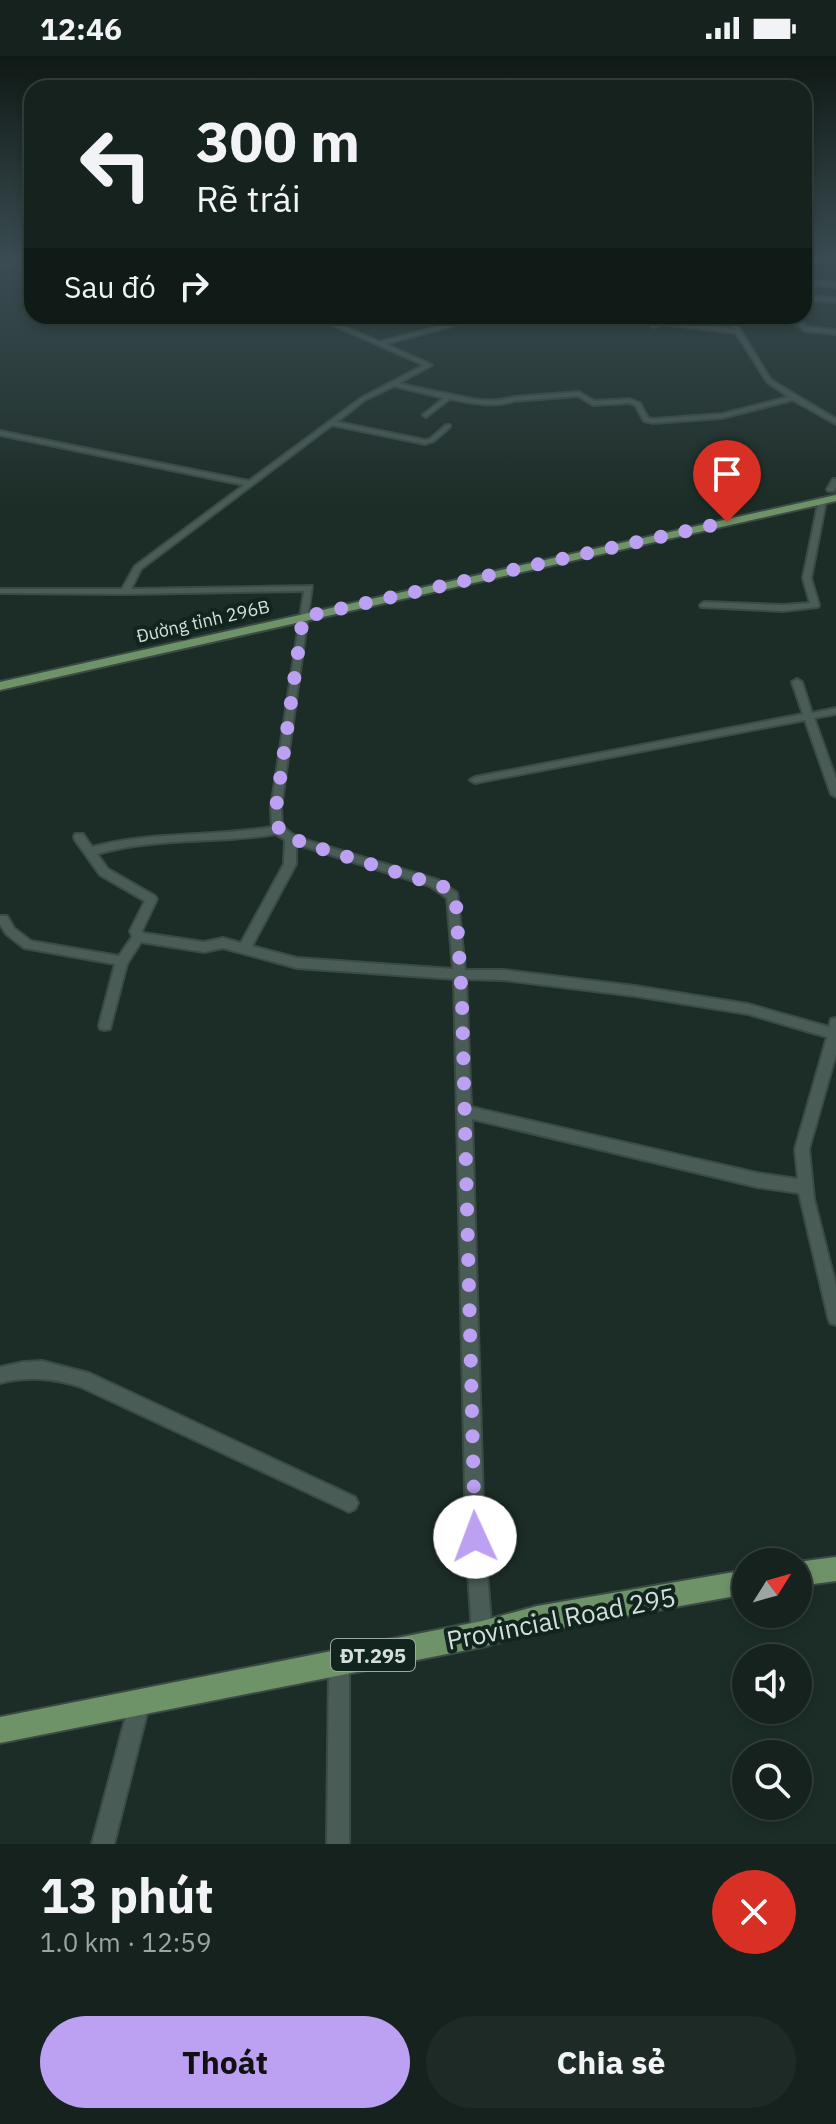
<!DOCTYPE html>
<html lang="vi">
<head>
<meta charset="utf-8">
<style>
  :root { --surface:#15221d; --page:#1e2a26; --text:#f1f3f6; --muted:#9da4a4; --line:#343f3b; --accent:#bca0f2 }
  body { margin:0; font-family:"IBM Plex Sans",sans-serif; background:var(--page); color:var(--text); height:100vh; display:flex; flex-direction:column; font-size:30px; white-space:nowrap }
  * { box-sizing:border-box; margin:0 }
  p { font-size:26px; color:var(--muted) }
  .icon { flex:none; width:44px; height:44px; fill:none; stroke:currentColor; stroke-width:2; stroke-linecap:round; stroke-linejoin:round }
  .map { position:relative; height:1788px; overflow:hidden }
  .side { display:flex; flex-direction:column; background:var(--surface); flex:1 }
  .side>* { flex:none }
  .guide { position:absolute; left:24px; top:24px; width:788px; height:244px; border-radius:24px; box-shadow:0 4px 12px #0003,0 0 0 2px var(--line); background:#15221d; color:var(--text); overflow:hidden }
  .needle { width:52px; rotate:53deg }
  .fabs { position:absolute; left:732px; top:1492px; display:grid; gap:16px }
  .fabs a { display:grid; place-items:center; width:80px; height:80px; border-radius:50%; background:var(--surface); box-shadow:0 4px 12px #0003,0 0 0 2px var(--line); font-size:40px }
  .pin { position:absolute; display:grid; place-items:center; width:68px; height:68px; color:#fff; margin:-82px -34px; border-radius:50% 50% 50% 0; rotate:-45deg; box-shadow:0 0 8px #0007 }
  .pin .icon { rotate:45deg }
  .me { position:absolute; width:88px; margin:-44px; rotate:358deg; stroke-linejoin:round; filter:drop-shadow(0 0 6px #0008) }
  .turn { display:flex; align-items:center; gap:28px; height:168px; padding:0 40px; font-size:36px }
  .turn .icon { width:104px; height:104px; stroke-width:2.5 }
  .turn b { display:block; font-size:56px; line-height:68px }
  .then { display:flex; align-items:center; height:76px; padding:0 40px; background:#0003; gap:16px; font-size:30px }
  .round { display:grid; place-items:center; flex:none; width:84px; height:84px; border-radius:42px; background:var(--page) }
  .headline { display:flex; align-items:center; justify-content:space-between; height:136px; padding:0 40px }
  h1 { font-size:48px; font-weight:700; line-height:60px }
  .cta { display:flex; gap:16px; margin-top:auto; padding:16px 40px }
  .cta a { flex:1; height:92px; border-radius:48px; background:var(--accent); color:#111; font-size:32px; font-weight:700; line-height:92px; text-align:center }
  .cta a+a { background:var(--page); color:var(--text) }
  .status { display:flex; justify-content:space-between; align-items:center; height:56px; padding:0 40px; background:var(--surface); direction:ltr }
  .status svg { height:22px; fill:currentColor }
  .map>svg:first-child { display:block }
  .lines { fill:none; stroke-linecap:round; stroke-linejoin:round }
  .minor-casing { stroke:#3b4a45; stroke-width:4 }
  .major-casing { stroke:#3b4a45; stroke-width:4 }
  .minor { fill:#495c55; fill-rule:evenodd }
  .major { fill:#6f9368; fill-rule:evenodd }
  .route { stroke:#bca0f2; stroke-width:14; stroke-dasharray:0 25.2 }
  .labels { text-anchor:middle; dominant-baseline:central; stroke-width:8; stroke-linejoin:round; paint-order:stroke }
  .far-street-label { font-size:18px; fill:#d4dfdb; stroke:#12241e }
  .shield { fill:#12241e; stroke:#9aa7a2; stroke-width:2 }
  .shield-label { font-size:20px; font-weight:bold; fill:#d4dfdb }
  .near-street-label { font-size:26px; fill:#d4dfdb; stroke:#12241e }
</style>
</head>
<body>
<div class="status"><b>12:46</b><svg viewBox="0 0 49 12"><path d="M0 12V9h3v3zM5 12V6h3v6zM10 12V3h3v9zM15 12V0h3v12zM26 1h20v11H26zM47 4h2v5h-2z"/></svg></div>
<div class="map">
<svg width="836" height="1788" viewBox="0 0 836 1788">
  <rect width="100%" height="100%" fill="#1c2d27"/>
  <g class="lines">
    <!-- minor casing -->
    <g class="minor-casing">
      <g id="minor">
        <path d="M25 202 32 203 0 211V209Z"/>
        <path d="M804 224 836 227V231L804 228Z"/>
        <path d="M804 240 836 242V246L804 244Z"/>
        <path d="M312 260H320L380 286 479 260H488L385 288 432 309 399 327C415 332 433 335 449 338 470 343 491 348 513 341L579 336 594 345 630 343 640 347 648 362 653 363 722 358 789 341 767 326 736 277 664 268 653 271 651 268 664 264 734 273 730 267 736 260C757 260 793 253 807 271L836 274V278L805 275C787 258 764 263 740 263L736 267 771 324 836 363V368L793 344 722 362 653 367 644 365 635 349 629 347 593 349 578 340 514 345C494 352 471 347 450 343L426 361 423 359 424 358 444 342 394 330 365 344 337 366 425 384 430 383 446 369H450V371L434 385 425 388 332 369 141 513 131 533 312 530 281 752 282 770 292 778 309 785 438 824 457 837 465 914H504L635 930 748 948 829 971 831 963 836 962V998L809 1093 814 1143 836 1230V1269L830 1267 828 1261 799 1137 757 1131 472 1063 484 1481 492 1578 489 1585 482 1588 475 1585 472 1578 466 1481 454 923 297 912 223 892 204 896 141 886 127 908 111 969 110 973 105 974 100 973 99 969 115 908 24 892 6 878 0 868V860H7L14 872 31 885 119 900 132 881 130 875 145 845 100 819 75 784 74 781 75 778H83L92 791C151 775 212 781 272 771L271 752 304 535 125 538 0 537V533H122L135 510 244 429 0 379V375L249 425 361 342 424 309ZM276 778 285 784 284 808 241 887 223 882 204 886 143 877 142 875 157 843 155 840 108 813 97 798C155 781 217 788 276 778ZM296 788 430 830 447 842 453 913 297 902 252 890 296 808ZM466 923 504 924 635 940 748 958 827 981 795 1093 798 1123 757 1117 471 1051Z"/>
        <path d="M833 423H836V431L834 435H828L827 433Z"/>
        <path d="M819 443 826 445 811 522 819 549 818 551 783 555 701 551 700 549 704 546 783 549 810 547 803 522Z"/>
        <path d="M797 623 802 626 812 657 836 652V658L814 662 836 723V741L831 738 805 664 475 727 470 724 475 721 803 658 792 626Z"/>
        <path d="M42 1305 89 1317 355 1441 358 1447 355 1453 349 1456 343 1453 81 1331C53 1322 29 1320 0 1327V1311L23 1306Z"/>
        <path d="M339 1596 346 1599 349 1606V1788H327L329 1606 332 1599Z"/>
        <path d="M140 1635 147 1638 150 1645 114 1788H92L130 1645 133 1638Z"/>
      </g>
    </g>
    <!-- major casing -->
    <g class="major-casing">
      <g id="major">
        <path d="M836 439V445L0 634V626Z"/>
        <path d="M836 1501V1525L798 1530 797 1506Z"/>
        <path d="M746 1514V1538L537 1576 482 1591 0 1687V1661L482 1565 537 1550Z"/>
      </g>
    </g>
    <!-- minor -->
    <use href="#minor" class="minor"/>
    <!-- major -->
    <use href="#major" class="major"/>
  </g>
  <!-- sky -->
  <linearGradient id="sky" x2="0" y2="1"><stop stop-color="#0f1915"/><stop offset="0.45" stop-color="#3a4c52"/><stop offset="1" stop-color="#3a4c52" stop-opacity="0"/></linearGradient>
  <rect width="836" height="452" fill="url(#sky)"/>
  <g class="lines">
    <!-- route -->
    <path class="route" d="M475 1481 462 945 456 847 444 831 303 787 279 774 276 752 303 561 727 466"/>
  </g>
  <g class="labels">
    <!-- far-street labels -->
    <g class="far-street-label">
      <text transform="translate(203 565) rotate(-13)">Đường tỉnh 296B</text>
    </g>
    <!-- shield labels -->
    <rect class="shield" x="331" y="1583" width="84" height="32" rx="6"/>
    <g class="shield-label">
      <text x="373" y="1599">ĐT.295</text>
    </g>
    <!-- near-street labels -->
    <g class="near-street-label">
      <text transform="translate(561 1562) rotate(-11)">Provincial Road 295</text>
    </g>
  </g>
</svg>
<div class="fabs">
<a><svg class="needle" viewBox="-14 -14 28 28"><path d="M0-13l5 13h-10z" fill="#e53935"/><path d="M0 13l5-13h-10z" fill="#9da4a4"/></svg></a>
<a><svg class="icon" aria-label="sound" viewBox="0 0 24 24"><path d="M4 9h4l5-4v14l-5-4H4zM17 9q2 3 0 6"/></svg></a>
<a><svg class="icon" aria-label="search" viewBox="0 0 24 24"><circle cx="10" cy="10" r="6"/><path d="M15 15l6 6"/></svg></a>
</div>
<div class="pin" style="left:727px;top:466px;background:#d93025"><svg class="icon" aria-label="arrive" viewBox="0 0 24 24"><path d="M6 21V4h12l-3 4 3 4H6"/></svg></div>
<svg class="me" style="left:475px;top:1481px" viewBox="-20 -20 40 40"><circle r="19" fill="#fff"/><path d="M0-13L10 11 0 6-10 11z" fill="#bca0f2"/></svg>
<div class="guide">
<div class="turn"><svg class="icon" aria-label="left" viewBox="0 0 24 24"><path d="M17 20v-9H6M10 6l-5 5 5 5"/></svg><div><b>300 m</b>Rẽ trái</div></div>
<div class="then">Sau đó<svg class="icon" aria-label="right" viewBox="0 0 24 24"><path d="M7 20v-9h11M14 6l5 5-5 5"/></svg></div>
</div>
</div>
<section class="side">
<div class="headline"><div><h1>13 phút</h1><p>1.0 km · 12:59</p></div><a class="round" style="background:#d93025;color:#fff"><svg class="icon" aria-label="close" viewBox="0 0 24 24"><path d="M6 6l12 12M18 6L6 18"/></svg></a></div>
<div class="cta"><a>Thoát</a><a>Chia sẻ</a></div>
</section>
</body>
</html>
